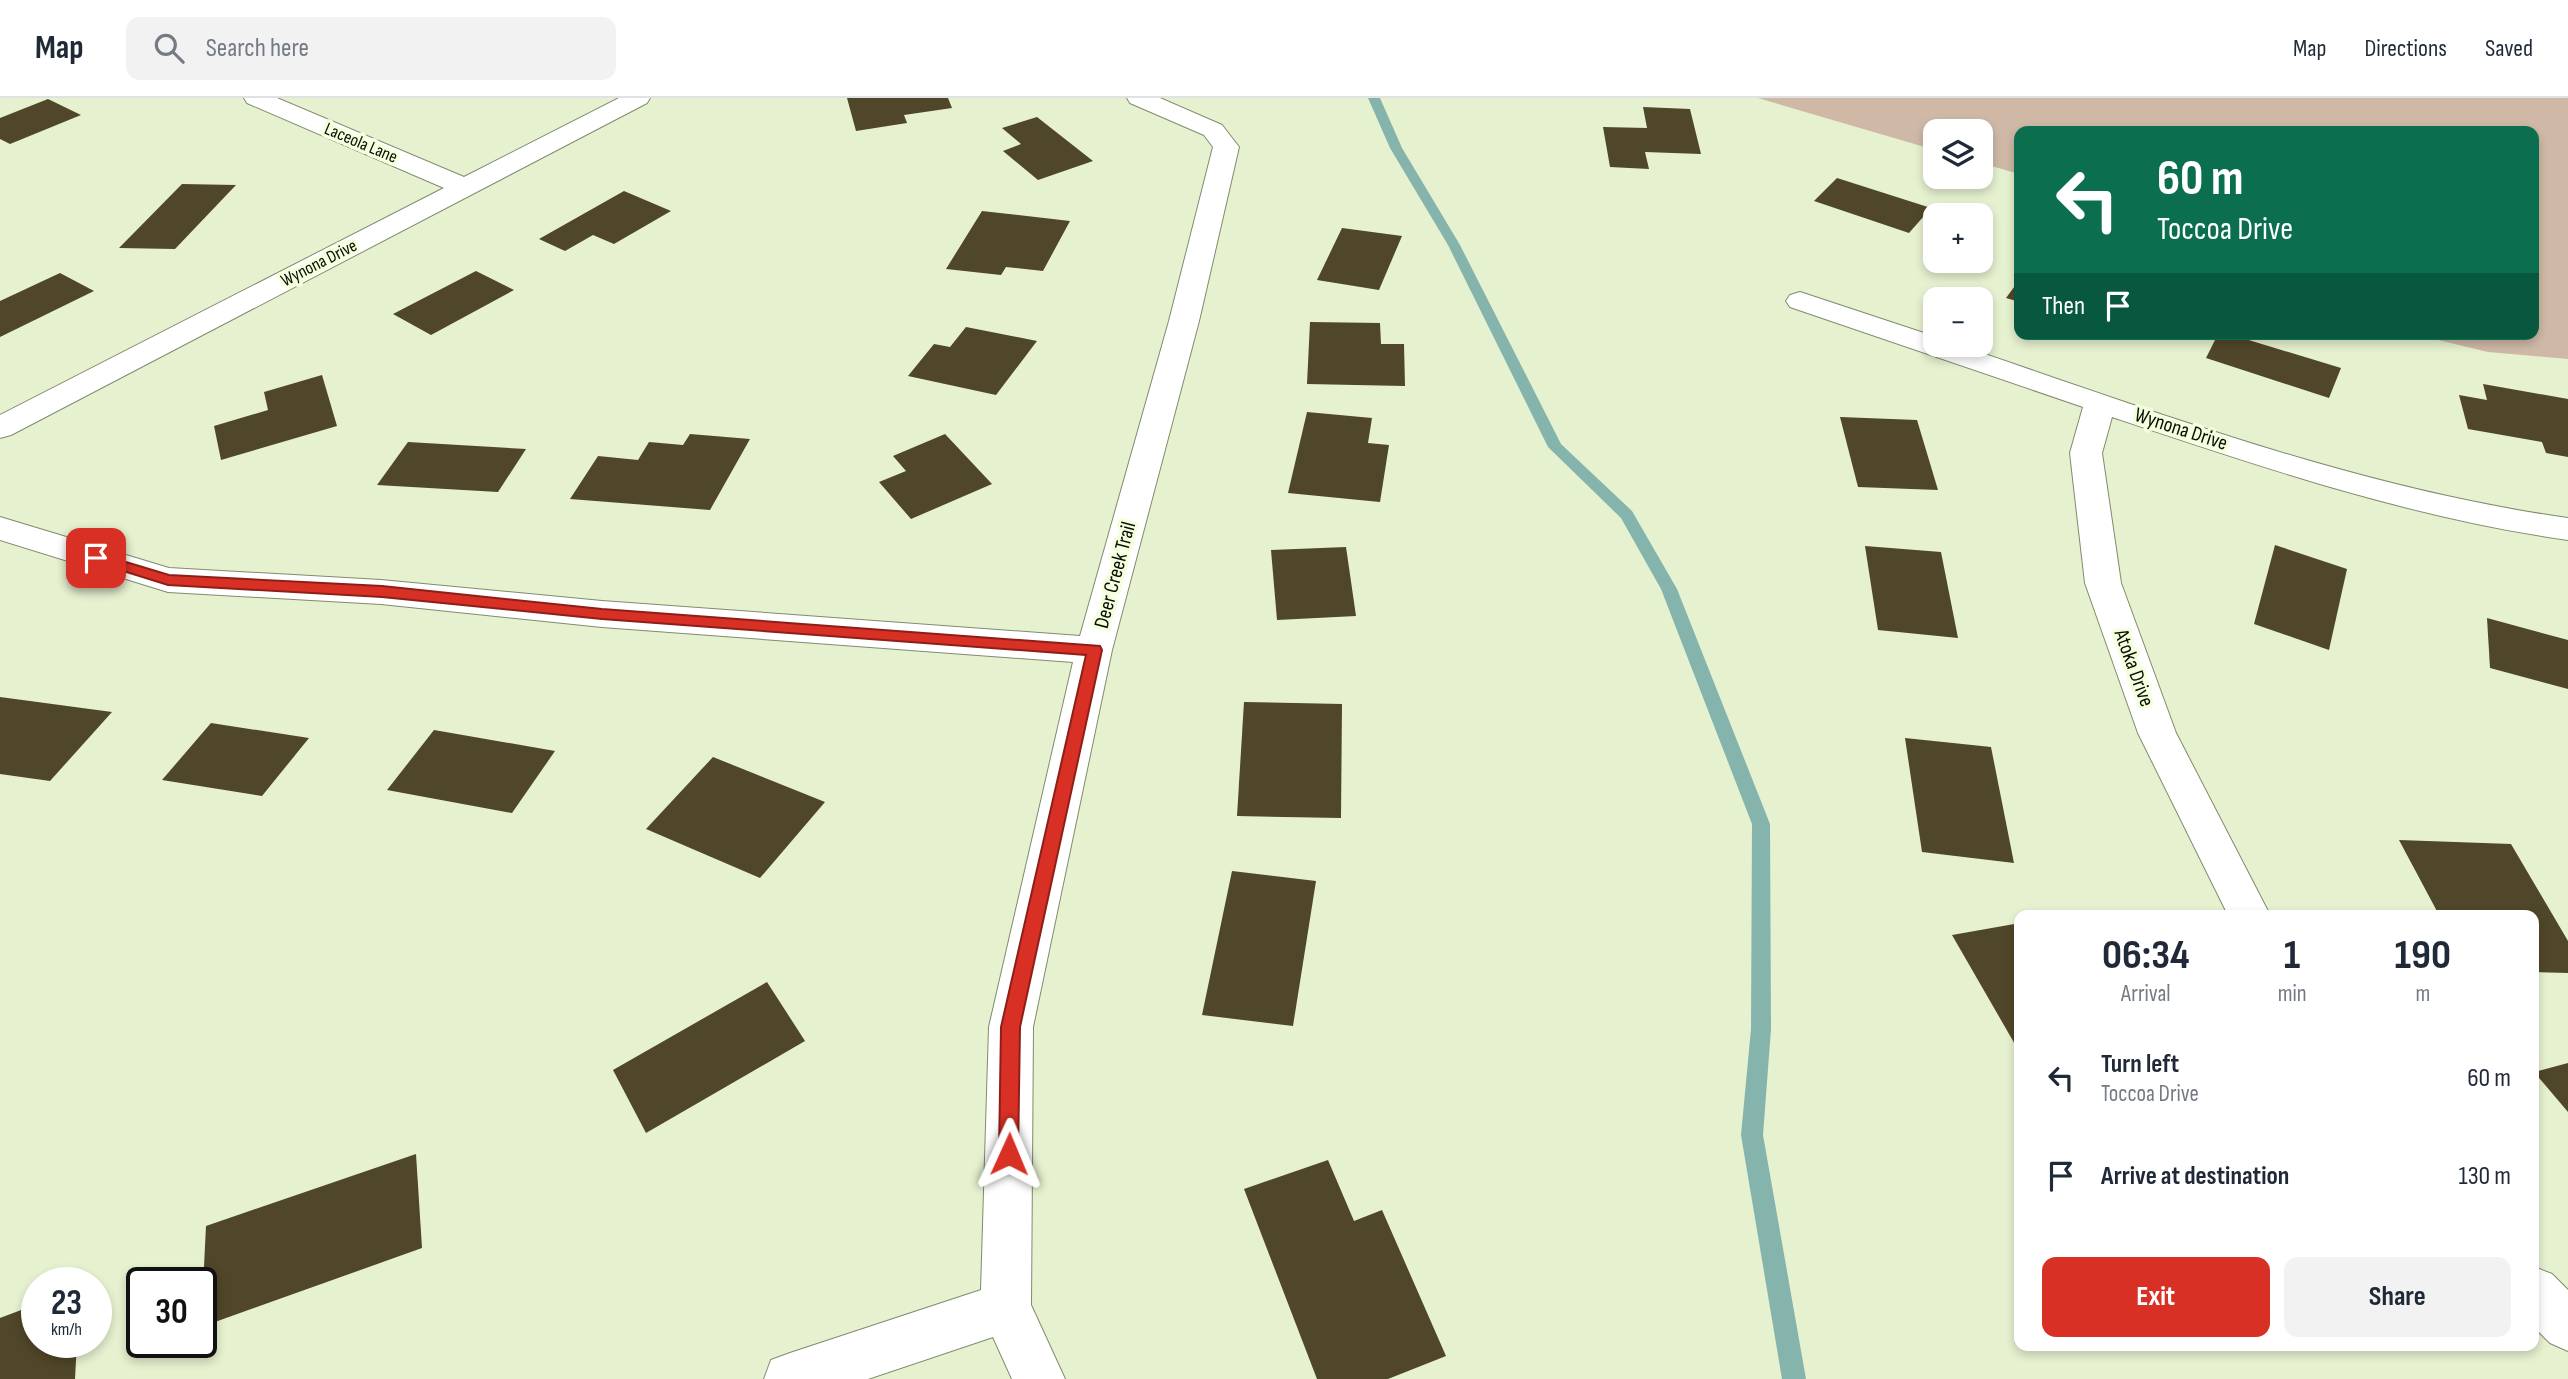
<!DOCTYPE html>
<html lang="en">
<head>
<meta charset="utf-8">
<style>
  :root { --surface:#fff; --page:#f2f2f3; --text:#1f2937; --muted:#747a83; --line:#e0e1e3; --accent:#d93025 }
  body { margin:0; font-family:"Sofia Sans Condensed",sans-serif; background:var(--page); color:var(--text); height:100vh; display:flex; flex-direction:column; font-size:26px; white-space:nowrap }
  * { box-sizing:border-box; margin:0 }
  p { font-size:23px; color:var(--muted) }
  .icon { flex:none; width:38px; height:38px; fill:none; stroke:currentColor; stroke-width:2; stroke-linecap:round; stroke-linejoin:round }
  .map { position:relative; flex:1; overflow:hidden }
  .drawer { position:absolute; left:2014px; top:812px; width:525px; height:441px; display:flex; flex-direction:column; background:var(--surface); border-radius:14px; box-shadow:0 4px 10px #0003 }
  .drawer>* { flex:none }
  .banner { position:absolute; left:2014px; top:28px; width:525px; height:214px; border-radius:14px; box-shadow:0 4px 10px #0003; background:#0b6e4f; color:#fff; overflow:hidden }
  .buttons { position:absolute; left:1923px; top:21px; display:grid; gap:14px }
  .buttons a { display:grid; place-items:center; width:70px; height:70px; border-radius:14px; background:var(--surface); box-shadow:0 4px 10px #0003; font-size:35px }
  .speed { position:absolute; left:21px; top:1169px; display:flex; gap:14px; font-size:35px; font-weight:700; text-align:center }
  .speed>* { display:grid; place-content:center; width:91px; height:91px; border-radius:50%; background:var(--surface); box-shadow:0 4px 10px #0003; line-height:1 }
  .speed small { font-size:18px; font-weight:400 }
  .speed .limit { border:4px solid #111; border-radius:10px; background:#fff; color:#111 }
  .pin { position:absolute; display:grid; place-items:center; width:60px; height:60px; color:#fff; margin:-30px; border-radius:14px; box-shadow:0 4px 10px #0006 }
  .me { position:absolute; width:77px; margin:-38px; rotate:1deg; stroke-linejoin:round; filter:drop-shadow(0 0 5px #0008) }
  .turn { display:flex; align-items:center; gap:24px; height:147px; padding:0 28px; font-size:32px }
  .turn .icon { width:91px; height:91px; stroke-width:2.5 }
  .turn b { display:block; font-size:49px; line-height:60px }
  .then { display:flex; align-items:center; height:66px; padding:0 28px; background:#0003; gap:14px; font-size:26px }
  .eta { display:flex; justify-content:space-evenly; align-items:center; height:119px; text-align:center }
  .eta b { font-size:42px; font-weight:700; line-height:49px }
  .action { display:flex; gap:14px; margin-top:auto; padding:14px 28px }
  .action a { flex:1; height:80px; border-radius:14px; background:var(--accent); color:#fff; font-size:28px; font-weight:700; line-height:80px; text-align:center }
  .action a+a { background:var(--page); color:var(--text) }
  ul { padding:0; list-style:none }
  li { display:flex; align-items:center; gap:21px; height:98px; padding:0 28px }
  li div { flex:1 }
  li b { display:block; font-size:26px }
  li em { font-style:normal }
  header { display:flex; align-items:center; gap:42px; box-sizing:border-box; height:98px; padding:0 35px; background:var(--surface); border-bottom:2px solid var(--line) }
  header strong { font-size:33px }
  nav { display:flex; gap:38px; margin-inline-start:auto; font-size:24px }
  .search { width:490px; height:63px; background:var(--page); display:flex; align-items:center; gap:18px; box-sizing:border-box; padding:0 24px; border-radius:14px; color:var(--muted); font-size:26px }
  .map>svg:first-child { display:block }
  .green { fill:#cfb8a6 }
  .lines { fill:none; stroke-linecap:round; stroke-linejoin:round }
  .stream { fill:#85b4ad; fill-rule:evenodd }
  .building { fill:#504629 }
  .minor-casing { stroke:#818b6d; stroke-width:2 }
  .minor { fill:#fff; fill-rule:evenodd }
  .route { fill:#d93025; stroke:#8d1f18; stroke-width:2 }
  .labels { text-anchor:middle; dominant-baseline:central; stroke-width:7; stroke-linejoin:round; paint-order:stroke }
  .far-street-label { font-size:18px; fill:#0b0e04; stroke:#f3ffdd }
  .street-label { font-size:21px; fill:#0b0e04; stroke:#f3ffdd }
</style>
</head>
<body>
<header>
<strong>Map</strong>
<div class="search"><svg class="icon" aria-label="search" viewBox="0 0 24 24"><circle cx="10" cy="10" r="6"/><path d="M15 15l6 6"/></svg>Search here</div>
<nav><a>Map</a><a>Directions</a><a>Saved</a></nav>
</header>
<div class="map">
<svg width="2568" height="1281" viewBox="0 0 2568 1281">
  <rect width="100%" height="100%" fill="#e6f1d0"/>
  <!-- green -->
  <path class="green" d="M1758 0H2568V261L2488 254 2413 236H2534V33H2020L2019 76 1981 65V33H1936L1935 52Z"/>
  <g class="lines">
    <!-- stream -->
    <path class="stream" d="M1368 0H1380L1402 50 1460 147 1561 346 1632 413 1677 491 1770 726 1771 931 1763 1037 1806 1281H1782L1741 1037 1751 931 1752 726 1661 491 1621 420 1548 349 1448 147 1390 50Z"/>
  </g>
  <!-- building -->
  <g class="building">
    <path d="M847 0H948L952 10 904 17 907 25 856 33Z"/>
    <path d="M48 1 81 17 10 46 0 41V20Z"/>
    <path d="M1643 9 1690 11 1701 56 1645 54 1649 71 1610 69 1603 29 1647 30Z"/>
    <path d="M1037 19 1093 63 1038 82 1003 53 1021 46 1002 30Z"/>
    <path d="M1837 80 1931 110 1909 135 1814 103Z"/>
    <path d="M182 86 236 87 175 151 119 150Z"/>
    <path d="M624 93 671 113 614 146 593 137 565 153 539 141Z"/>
    <path d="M982 113 1070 123 1043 173 1006 169 1001 177 946 171Z"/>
    <path d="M1342 130 1402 138 1379 192 1317 182Z"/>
    <path d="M476 173 514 192 431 237 393 216Z"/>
    <path d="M60 175 94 193 0 239V203Z"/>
    <path d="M2020 181V204L2006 200Z"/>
    <path d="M1310 224 1380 225 1381 246H1404L1405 288 1307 286Z"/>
    <path d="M966 229 1037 243 996 297 908 278 934 246 950 249Z"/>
    <path d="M2218 236H2229L2341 270 2329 300 2206 260Z"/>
    <path d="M322 277 337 328 221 362 214 328 268 312 264 294Z"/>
    <path d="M2483 286 2568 301V359L2546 355 2542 344 2468 331 2459 297 2487 302Z"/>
    <path d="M1307 314 1372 320 1368 345 1389 347 1380 404 1288 395Z"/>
    <path d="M1840 319 1917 322 1938 392 1858 389Z"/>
    <path d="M690 336 750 341 710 412 570 401 598 358 638 362 649 344 683 347Z"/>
    <path d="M945 336 992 386 911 421 879 384 906 373 893 358Z"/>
    <path d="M408 344 526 351 498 394 377 387Z"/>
    <path d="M2275 447 2347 471 2329 552 2254 526Z"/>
    <path d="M1865 448 1941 454 1958 540 1878 532Z"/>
    <path d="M1346 449 1356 518 1277 522 1271 452Z"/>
    <path d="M2487 520 2568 542V591L2490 570Z"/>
    <path d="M0 599 112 614 50 683 0 676Z"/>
    <path d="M1244 604 1342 606 1341 720 1237 718Z"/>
    <path d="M211 625 309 640 262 698 162 682Z"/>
    <path d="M434 632 555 653 512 715 387 692Z"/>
    <path d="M1905 640 1991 649 2014 765 1922 754Z"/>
    <path d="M713 659 825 704 760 780 646 731Z"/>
    <path d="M2399 742 2511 746 2568 843V875L2534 874V817H2439Z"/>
    <path d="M1232 773 1316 783 1293 928 1202 917Z"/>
    <path d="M2020 825V955L1952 837Z"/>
    <path d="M767 884 805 943 646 1035 613 972Z"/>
    <path d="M2568 965V1014L2534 974Z"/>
    <path d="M416 1056 422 1150 201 1229 206 1128Z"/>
    <path d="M1328 1062 1354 1123 1382 1112 1446 1258 1388 1281H1317L1244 1091Z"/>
    <path d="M37 1206V1244H77L75 1281H0V1220Z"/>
  </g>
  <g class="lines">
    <!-- minor casing -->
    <g class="minor-casing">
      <g id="minor">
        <path d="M244 0H277L464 79 619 0H650L647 5 11 337 0 340V317L444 90 247 5Z"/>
        <path d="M1127 0H1160L1222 27 1239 49 1199 223 1112 552 1033 929 1031 1207 1065 1281H1012L993 1239 868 1281H764L771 1262 790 1255 981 1192 989 929 1073 564 602 529 381 506 168 494 0 442V419L169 470 381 482 602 503 1080 538 1169 223 1213 49 1204 37 1130 5Z"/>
        <path d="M1800 194 1936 239V247H1958C2157 314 2359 391 2568 420V442C2411 420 2261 369 2112 319L2102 355 2121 485 2176 635 2270 817H2228L2138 635 2085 485 2070 355 2083 309 1790 209 1786 203 1790 197Z"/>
        <path d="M2534 1169 2552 1176 2568 1192V1253L2550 1245 2534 1229Z"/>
      </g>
    </g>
    <!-- minor -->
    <use href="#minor" class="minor"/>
  </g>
  <!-- route -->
  <path class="route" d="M96 455 169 477 382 488 602 511 1100 548 1102 552 1020 929 1018 1056 1015 1063 1009 1066 1002 1063 999 1056 1001 929 1086 557 602 521 382 499 168 487 91 463 89 460Z"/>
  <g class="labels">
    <!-- far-street labels -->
    <g class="far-street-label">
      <text transform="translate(361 45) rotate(23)">Laceola Lane</text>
      <text transform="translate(319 165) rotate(-27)">Wynona Drive</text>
    </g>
    <!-- street labels -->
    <g class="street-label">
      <text transform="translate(2181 331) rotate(18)">Wynona Drive</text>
      <text transform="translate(1115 477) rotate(-75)">Deer Creek Trail</text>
      <text transform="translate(2134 570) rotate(70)">Atoka Drive</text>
    </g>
  </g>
</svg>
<div class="buttons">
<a><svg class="icon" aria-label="layers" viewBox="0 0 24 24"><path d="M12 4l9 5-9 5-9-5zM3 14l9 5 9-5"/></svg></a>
<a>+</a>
<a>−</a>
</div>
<div class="speed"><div>23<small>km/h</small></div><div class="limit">30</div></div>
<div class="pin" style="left:96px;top:460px;background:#d93025"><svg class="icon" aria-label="arrive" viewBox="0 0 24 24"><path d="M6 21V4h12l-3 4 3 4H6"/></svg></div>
<svg class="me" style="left:1009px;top:1056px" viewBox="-20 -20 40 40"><path d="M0-17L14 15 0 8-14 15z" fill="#d93025" stroke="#fff" stroke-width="4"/></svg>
<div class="banner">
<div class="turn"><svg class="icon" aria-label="left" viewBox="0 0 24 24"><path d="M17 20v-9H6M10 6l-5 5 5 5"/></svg><div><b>60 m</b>Toccoa Drive</div></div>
<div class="then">Then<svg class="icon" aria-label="arrive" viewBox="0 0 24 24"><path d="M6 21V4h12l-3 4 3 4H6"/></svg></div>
</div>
<section class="drawer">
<div class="eta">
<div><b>06:34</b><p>Arrival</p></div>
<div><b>1</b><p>min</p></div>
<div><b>190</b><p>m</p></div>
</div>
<ul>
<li><svg class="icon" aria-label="left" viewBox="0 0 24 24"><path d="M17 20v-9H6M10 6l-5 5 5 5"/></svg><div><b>Turn left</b><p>Toccoa Drive</p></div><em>60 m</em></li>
<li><svg class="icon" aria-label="arrive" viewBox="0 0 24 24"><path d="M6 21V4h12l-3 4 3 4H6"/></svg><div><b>Arrive at destination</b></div><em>130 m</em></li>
</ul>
<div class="action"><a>Exit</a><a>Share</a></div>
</section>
</div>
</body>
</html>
